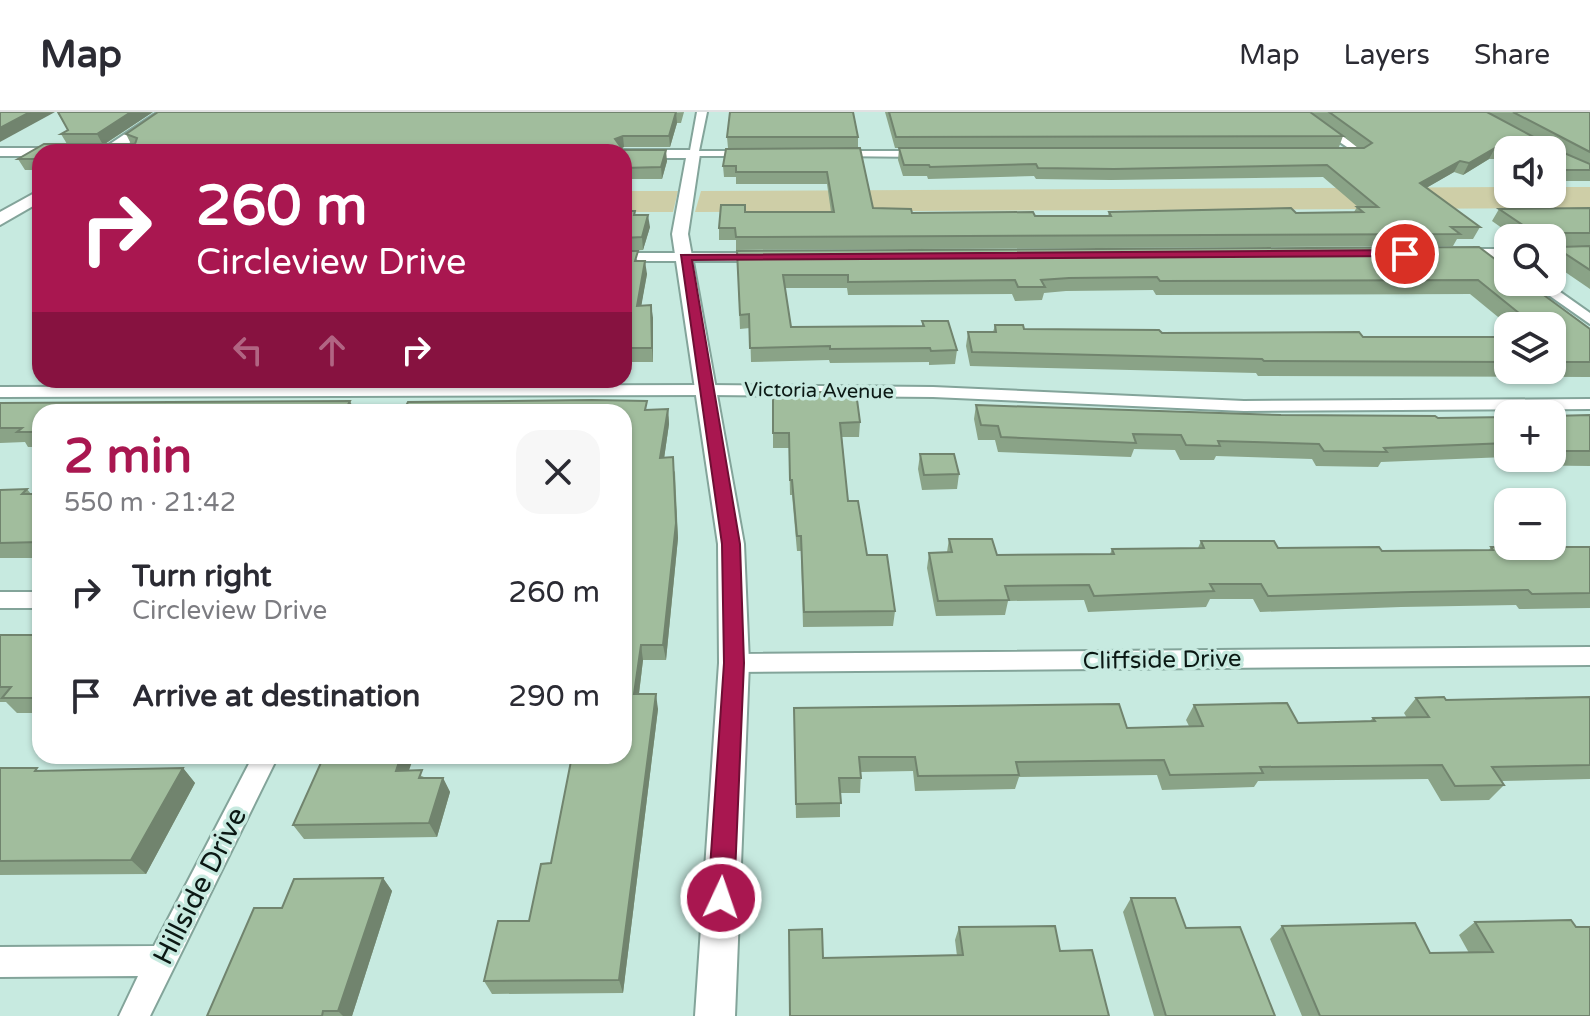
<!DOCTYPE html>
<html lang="en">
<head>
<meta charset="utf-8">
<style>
  :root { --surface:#fff; --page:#f7f7f7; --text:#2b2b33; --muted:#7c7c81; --line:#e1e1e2; --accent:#a91750 }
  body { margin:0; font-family:"Varela Round",sans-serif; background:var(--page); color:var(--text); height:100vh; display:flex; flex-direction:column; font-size:30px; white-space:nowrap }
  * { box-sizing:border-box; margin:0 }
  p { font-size:26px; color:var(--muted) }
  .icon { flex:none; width:44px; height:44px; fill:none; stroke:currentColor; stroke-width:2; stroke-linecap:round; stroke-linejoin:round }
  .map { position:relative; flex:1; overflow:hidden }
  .side { position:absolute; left:32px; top:292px; width:600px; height:360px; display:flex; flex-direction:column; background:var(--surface); border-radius:24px; box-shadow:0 2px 6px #0004 }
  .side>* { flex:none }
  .banner { position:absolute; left:32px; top:32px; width:600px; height:244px; border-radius:24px; box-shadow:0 2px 6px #0004; background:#a91750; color:#fff; overflow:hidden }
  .fabs { position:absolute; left:1494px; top:24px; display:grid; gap:16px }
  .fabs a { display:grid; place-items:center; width:72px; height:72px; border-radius:16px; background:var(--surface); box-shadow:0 2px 6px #0004; font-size:40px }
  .pin { position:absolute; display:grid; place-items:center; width:68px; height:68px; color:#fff; margin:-34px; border:4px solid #fff; border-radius:50%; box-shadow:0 2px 8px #0007 }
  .me { position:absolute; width:88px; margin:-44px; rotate:3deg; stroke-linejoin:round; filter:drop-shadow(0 0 6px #0008) }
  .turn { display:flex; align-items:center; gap:28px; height:168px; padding:0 32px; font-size:36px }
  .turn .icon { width:104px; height:104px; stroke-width:2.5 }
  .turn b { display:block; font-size:56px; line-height:68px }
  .lanes { display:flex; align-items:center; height:76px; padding:0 32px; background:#0003; justify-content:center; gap:40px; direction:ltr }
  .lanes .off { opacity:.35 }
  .round { display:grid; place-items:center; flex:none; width:84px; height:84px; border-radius:24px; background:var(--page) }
  .overview { display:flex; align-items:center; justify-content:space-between; height:136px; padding:0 32px }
  h1 { font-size:48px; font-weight:700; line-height:60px; color:var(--accent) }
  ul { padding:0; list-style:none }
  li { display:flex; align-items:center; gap:24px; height:104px; padding:0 32px }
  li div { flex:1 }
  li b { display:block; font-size:30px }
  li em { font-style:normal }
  header { display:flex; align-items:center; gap:48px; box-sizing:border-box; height:112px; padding:0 40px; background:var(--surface); border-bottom:2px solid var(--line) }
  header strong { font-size:38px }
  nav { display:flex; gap:44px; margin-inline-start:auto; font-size:28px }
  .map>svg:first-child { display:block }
  .green { fill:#cecea7 }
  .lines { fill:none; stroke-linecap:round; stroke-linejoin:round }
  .minor-casing { stroke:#83a49a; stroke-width:4 }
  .tertiary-casing { stroke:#83a49a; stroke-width:4 }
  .secondary-casing { stroke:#83a49a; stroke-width:4 }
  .minor { fill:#fff; fill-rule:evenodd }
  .tertiary { fill:#fff; fill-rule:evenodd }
  .secondary { fill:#fff; fill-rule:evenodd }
  .wall { fill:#8aa387 }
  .shaded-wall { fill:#71846e }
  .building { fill:#a1bd9d; stroke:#71846e; stroke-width:2 }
  .route { fill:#a91750; stroke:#6e0f34; stroke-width:2 }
  .labels { text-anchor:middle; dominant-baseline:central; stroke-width:7; stroke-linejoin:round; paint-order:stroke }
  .far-street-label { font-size:20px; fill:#0b1814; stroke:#c7eae0 }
  .street-label { font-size:24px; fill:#0b1814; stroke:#c7eae0 }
  .near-street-label { font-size:28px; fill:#0b1814; stroke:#c7eae0 }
</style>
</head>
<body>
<header>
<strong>Map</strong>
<nav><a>Map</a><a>Layers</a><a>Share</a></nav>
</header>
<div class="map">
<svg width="1590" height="904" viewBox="0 0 1590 904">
  <rect width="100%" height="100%" fill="#c7eae0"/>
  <!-- green -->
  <g class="green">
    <path d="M1508 75V82H1552V75H1590V96L695 100 701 79Z"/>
    <path d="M624 79H678L673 100H624Z"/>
  </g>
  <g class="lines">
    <!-- minor casing -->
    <g class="minor-casing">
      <g id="minor">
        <path d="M697 0H707L699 39H752L756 40V44H689Z"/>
        <path d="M1295 0H1306L1365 39 1336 43V39L1350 37Z"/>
        <path d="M836 39H924L929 42 924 45 832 44V40Z"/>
        <path d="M1508 137V145H1460L1454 141 1460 137Z"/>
        <path d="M624 141H764L770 145 764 149H624Z"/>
        <path d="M1530 170H1546L1590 201V212Z"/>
        <path d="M708 273 933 275 1244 289 1590 287V297L1244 299 933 285 708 283 0 285V275Z"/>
        <rect x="0" y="480" width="40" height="16"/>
        <path d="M1590 535V553L734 560 726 557 723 551 726 545 734 542Z"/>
        <path d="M253 644H278L150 904H119L138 864 0 865V835L154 834Z"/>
      </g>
    </g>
    <!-- tertiary casing -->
    <g class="tertiary-casing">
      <g id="tertiary">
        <path d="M0 36H134L141 40H40V44H0Z"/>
        <path d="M624 38H693L700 42 688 122 744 432 749 551 735 904H695L719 551 718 432 672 122 686 46H624V40H619Z"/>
      </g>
    </g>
    <!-- secondary casing -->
    <g class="secondary-casing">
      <g id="secondary">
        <path d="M158 0H175L116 40H98Z"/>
        <path d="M40 78V90L0 113V100Z"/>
      </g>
    </g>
    <!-- minor -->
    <use href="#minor" class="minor"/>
    <!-- tertiary -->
    <use href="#tertiary" class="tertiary"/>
    <!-- secondary -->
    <use href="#secondary" class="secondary"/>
  </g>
  <!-- wall -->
  <g class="wall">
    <path d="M57 0H153L105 32H131L126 22 684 0 681 11H677L670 35H624L621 36 623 38 667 49 662 67H624V40H40V58H25L18 47 67 32 61 22 68 18Z"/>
    <path d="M727 0H853L858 25V36H728L727 25 730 0Z"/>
    <path d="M885 0H1590V69H1552V38H1508V51L1501 47H1489L1463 63 1454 60 1426 76 1480 115 1473 127H1457L1453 134 736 138V128H719V116L746 100H831L827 72H736V65H724L723 54 860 36 873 96 912 101 1035 104H1108L1109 100H1354L1357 95H1358L1323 65 1111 68 1036 67 1034 64 928 67 927 64H903L898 48 899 36H1358L1343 24 1339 35 895 36Z"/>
    <path d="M1590 96V134H1560V135L1590 134V177L1552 151V126H1516L1492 109 1499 97Z"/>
    <path d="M624 99 636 103 650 115 643 138 624 139Z"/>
    <path d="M1479 135 1590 217V265L1258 264 1256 261 970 254 966 234 968 220H993L995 213 1024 217 1162 221 1363 225H1508V258H1552V214H1509L1470 182 1156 183 1153 178 1066 179 1044 181 1042 188 1015 189 1012 182 848 183 847 176H785L791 215 922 214V209L957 238 955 252 929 253V250L830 251 829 248 751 250 750 216 740 217 737 139Z"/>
    <path d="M624 139 639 149 647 162 641 193 653 206V250H624Z"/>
    <path d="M773 280 860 310 859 325H842L848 389 867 443 895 499 893 514 803 515 801 439H797L792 383H790L789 336H773Z"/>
    <path d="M0 291 40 300V335H28L25 330 0 331Z"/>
    <path d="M976 293 1281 303 1438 306 1508 305V346H1552V304L1590 303V354L1514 353 1506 345 1381 350 1378 355 1316 354 1312 347 1216 344 1214 348H1180L1175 338 1134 337 1131 345 998 340 995 328H978L974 307Z"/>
    <path d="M668 297 669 312 664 346 675 360 678 426 666 548H643L639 582 658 597 623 881 492 882 484 869 529 809 551 751 624 644 648 298Z"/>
    <path d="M920 342 959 362 957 377 922 378 918 357Z"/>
    <path d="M27 377 31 382H40V446H0V378Z"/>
    <path d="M949 427 997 443 1110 442 1112 437 1198 436 1201 429 1278 436 1382 439 1489 438 1491 435H1590V496L1519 497 1516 493 1401 495 1260 500 1253 487H1210L1206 495 1088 500 1084 488 1008 489 1005 503 936 504 927 456 929 441 947 440Z"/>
    <path d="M0 523H40V601H17L6 590H0Z"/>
    <path d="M1590 585V667L1502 669 1504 673 1489 688 1441 689 1428 667 1258 669 1254 675 1162 678 1157 663 1019 665 1015 677 915 679 913 659 861 660 860 681H840V705L796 706 794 596 1127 616 1189 614 1186 608 1194 593 1298 611 1370 609 1373 606H1407L1404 601 1416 586 1446 588Z"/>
    <path d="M0 656 40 659 183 656 195 671 146 762 0 763Z"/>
    <path d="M409 658 426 666H443L450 680 437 725 304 727 293 713Z"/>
    <path d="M383 766 392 779 352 904H207Z"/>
    <path d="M1131 786 1186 816 1275 904H1154L1123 800Z"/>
    <path d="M1475 810 1576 815 1590 904H1302L1270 827 1282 814 1430 841H1469L1459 823Z"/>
    <path d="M959 815 1060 839 1109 904 823 846 957 844 955 828Z"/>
  </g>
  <!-- shaded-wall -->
  <g class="shaded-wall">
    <path d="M30 0H55L0 30V16Z"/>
    <path d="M131 0H153L103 33 97 22Z"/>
    <path d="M676 0 677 11 670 35 669 24Z"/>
    <path d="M623 24 624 35 616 39 615 27Z"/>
    <path d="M1495 36 1489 47 1463 63 1469 51Z"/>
    <path d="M666 38 667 49 662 67 661 55Z"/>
    <path d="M1460 49 1454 60 1414 83 1420 71Z"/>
    <path d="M648 103 650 115 643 138 642 125Z"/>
    <path d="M645 149 647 162 639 207 637 194Z"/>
    <path d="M651 193 653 206V250L652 236Z"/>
    <path d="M350 289 355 300H344Z"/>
    <path d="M668 297 669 312 662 361 660 346Z"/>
    <path d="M673 345 678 426 666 548 663 533Z"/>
    <path d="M641 533 643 548 637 597 634 582Z"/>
    <path d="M656 582 658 597 623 881 619 868Z"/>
    <path d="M401 644H414L404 673 396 659Z"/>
    <path d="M183 656 195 671 146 762 131 748Z"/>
    <path d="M443 666 450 680 437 725 429 711Z"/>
    <path d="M383 766 392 779 352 904H343L338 899Z"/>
  </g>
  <!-- building -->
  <g class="building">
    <path d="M0 0H30L0 16Z"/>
    <path d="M58 0H131L97 22H61L68 18Z"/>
    <path d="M158 0H676L669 24H623L615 27 623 38H666L661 55 624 56V40H40V47H18L44 32H135L137 26 126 22Z"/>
    <path d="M730 0H853L858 25H727Z"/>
    <path d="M889 0H1310L1343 24 896 25Z"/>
    <path d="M1329 0H1487L1541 29 1555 30 1557 38 1590 52V58H1552V38H1511L1507 36H1495L1469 51 1460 49 1420 71 1480 115H1451L1460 122 736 125 735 116H719L721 93H745V100H834L827 60H736V54H723L726 37 860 36 873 96 911 97 912 101 1033 100 1035 104H1111L1109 100 1291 96 1296 101 1363 100 1357 95H1378L1327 53 1114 57 1038 56 1036 52 930 55 929 53H904L899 36H1364L1372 31Z"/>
    <path d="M1513 0H1590V40Z"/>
    <path d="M1590 96V121H1560L1557 124 1560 135 1590 134V158L1552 133V126H1542L1499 97Z"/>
    <path d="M624 99H635L634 103H648L642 125 624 126Z"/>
    <path d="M1479 135 1508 157V170H1526L1590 217V250H1552V214H1535L1478 168 1160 169 1157 165 1069 166 1041 168 1045 175H1018L1015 168 848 170V163H783L791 215 924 214 922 209H948L957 238 931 239 930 236 830 237V234L750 236 749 202 740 203 737 139Z"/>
    <path d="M624 139H638L635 149H645L637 194 651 193 652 236H624Z"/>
    <path d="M995 213H1023L1024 217 1159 218 1162 221 1359 220 1363 225H1508V250L1264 249 1262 247 972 240 968 220H996Z"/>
    <path d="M773 280H856L860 310 840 311 848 389H858L867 443H887L895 499 804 500 801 424H797L792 368H790L789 321H773Z"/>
    <path d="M592 288 647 289 645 298 668 297 660 346 673 345 676 411 663 533H641L634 582H656L619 868 484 869 498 809H529L541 752 551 751 572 644H624V300H374L375 298H404L408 290Z"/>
    <path d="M350 289 344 300H40V320H17L22 316H0V291Z"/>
    <path d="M976 293 1281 303 1435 304 1438 306 1508 305V331L1384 336 1387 340 1324 339 1319 332 1218 329 1220 334 1186 333 1181 323 1133 322 1136 331 1001 325 998 314 981 313Z"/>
    <path d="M1590 303V339H1552V304Z"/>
    <path d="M920 342H954L959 362 924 363Z"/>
    <path d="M27 377 22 382H40V430L0 431V378Z"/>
    <path d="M949 427H992L997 443 1114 442 1112 437 1204 436 1201 429H1274L1278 436 1379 435 1382 439 1493 438 1491 435H1590V481L1532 482 1528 478 1412 480 1268 484 1261 472H1210L1214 479 1094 484 1089 473 1005 474 1009 488 938 489 929 441 952 440Z"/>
    <path d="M0 523H40V586H2L11 575H0Z"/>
    <path d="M1444 585 1446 588 1590 585V653L1492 655 1504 673 1455 674 1442 653 1260 655 1263 661 1170 663 1164 648 1016 650 1019 663 918 664 915 645H859L861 666H839L841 691 796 692 794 596 1119 592 1127 616 1203 614 1194 593 1287 591 1298 611 1375 609 1373 606 1429 605 1416 586Z"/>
    <path d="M324 644H401L396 659 422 658 419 666H443L429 711 293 713Z"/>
    <path d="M0 656H37L35 659 183 656 131 748 0 749Z"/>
    <path d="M383 766 338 899H323L322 904H207L254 796H282L294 767Z"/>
    <path d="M1131 786H1175L1186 816 1240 815 1275 904H1166Z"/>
    <path d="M1571 808 1576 815H1590V904H1320L1282 814 1415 811 1430 841 1493 840 1475 810Z"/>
    <path d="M1055 814 1060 839 1092 838 1109 904H790L789 818 822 817 823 846 963 843 959 815Z"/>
  </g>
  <!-- route -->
  <path class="route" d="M1405 138 1409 139V144L692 148 740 432 744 551 734 786 730 795 721 799 712 795 708 786 724 551 722 432 681 143Z"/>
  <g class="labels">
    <!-- far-street labels -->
    <g class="far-street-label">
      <text transform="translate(819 279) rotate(1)">Victoria Avenue</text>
    </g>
    <!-- street labels -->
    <g class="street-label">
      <text transform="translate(1162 548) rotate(-1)">Cliffside Drive</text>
    </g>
    <!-- near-street labels -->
    <g class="near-street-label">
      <text transform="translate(200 774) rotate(-63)">Hillside Drive</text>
    </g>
  </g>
</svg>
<div class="fabs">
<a><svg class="icon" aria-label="sound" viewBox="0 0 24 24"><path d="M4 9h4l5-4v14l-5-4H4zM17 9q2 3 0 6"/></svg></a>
<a><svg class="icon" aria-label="search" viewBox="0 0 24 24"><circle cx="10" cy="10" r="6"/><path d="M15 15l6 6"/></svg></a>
<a><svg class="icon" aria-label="layers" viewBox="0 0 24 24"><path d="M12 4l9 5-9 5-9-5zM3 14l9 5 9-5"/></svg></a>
<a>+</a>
<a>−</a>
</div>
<div class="pin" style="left:1405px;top:142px;background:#d93025"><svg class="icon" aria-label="arrive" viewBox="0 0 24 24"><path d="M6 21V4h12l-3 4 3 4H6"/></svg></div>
<svg class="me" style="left:721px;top:786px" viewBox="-20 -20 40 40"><circle r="17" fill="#a91750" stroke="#fff" stroke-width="3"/><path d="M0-11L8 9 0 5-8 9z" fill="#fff"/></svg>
<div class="banner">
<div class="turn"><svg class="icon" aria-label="right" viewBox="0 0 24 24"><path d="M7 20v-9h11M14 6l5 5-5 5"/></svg><div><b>260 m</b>Circleview Drive</div></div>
<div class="lanes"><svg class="icon off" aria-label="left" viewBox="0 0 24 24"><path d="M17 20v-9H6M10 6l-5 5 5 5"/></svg><svg class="icon off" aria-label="ahead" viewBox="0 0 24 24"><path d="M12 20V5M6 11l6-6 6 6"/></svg><svg class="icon" aria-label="right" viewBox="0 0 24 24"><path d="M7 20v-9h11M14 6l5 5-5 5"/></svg></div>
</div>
<section class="side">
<div class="overview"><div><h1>2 min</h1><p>550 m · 21:42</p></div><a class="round"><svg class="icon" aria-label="close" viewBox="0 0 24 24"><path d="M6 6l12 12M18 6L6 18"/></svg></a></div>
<ul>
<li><svg class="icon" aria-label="right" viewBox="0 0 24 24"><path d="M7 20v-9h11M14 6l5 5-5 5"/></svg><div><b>Turn right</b><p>Circleview Drive</p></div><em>260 m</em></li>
<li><svg class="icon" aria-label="arrive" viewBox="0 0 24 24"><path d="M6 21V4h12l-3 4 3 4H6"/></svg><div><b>Arrive at destination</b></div><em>290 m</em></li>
</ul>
</section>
</div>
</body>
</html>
